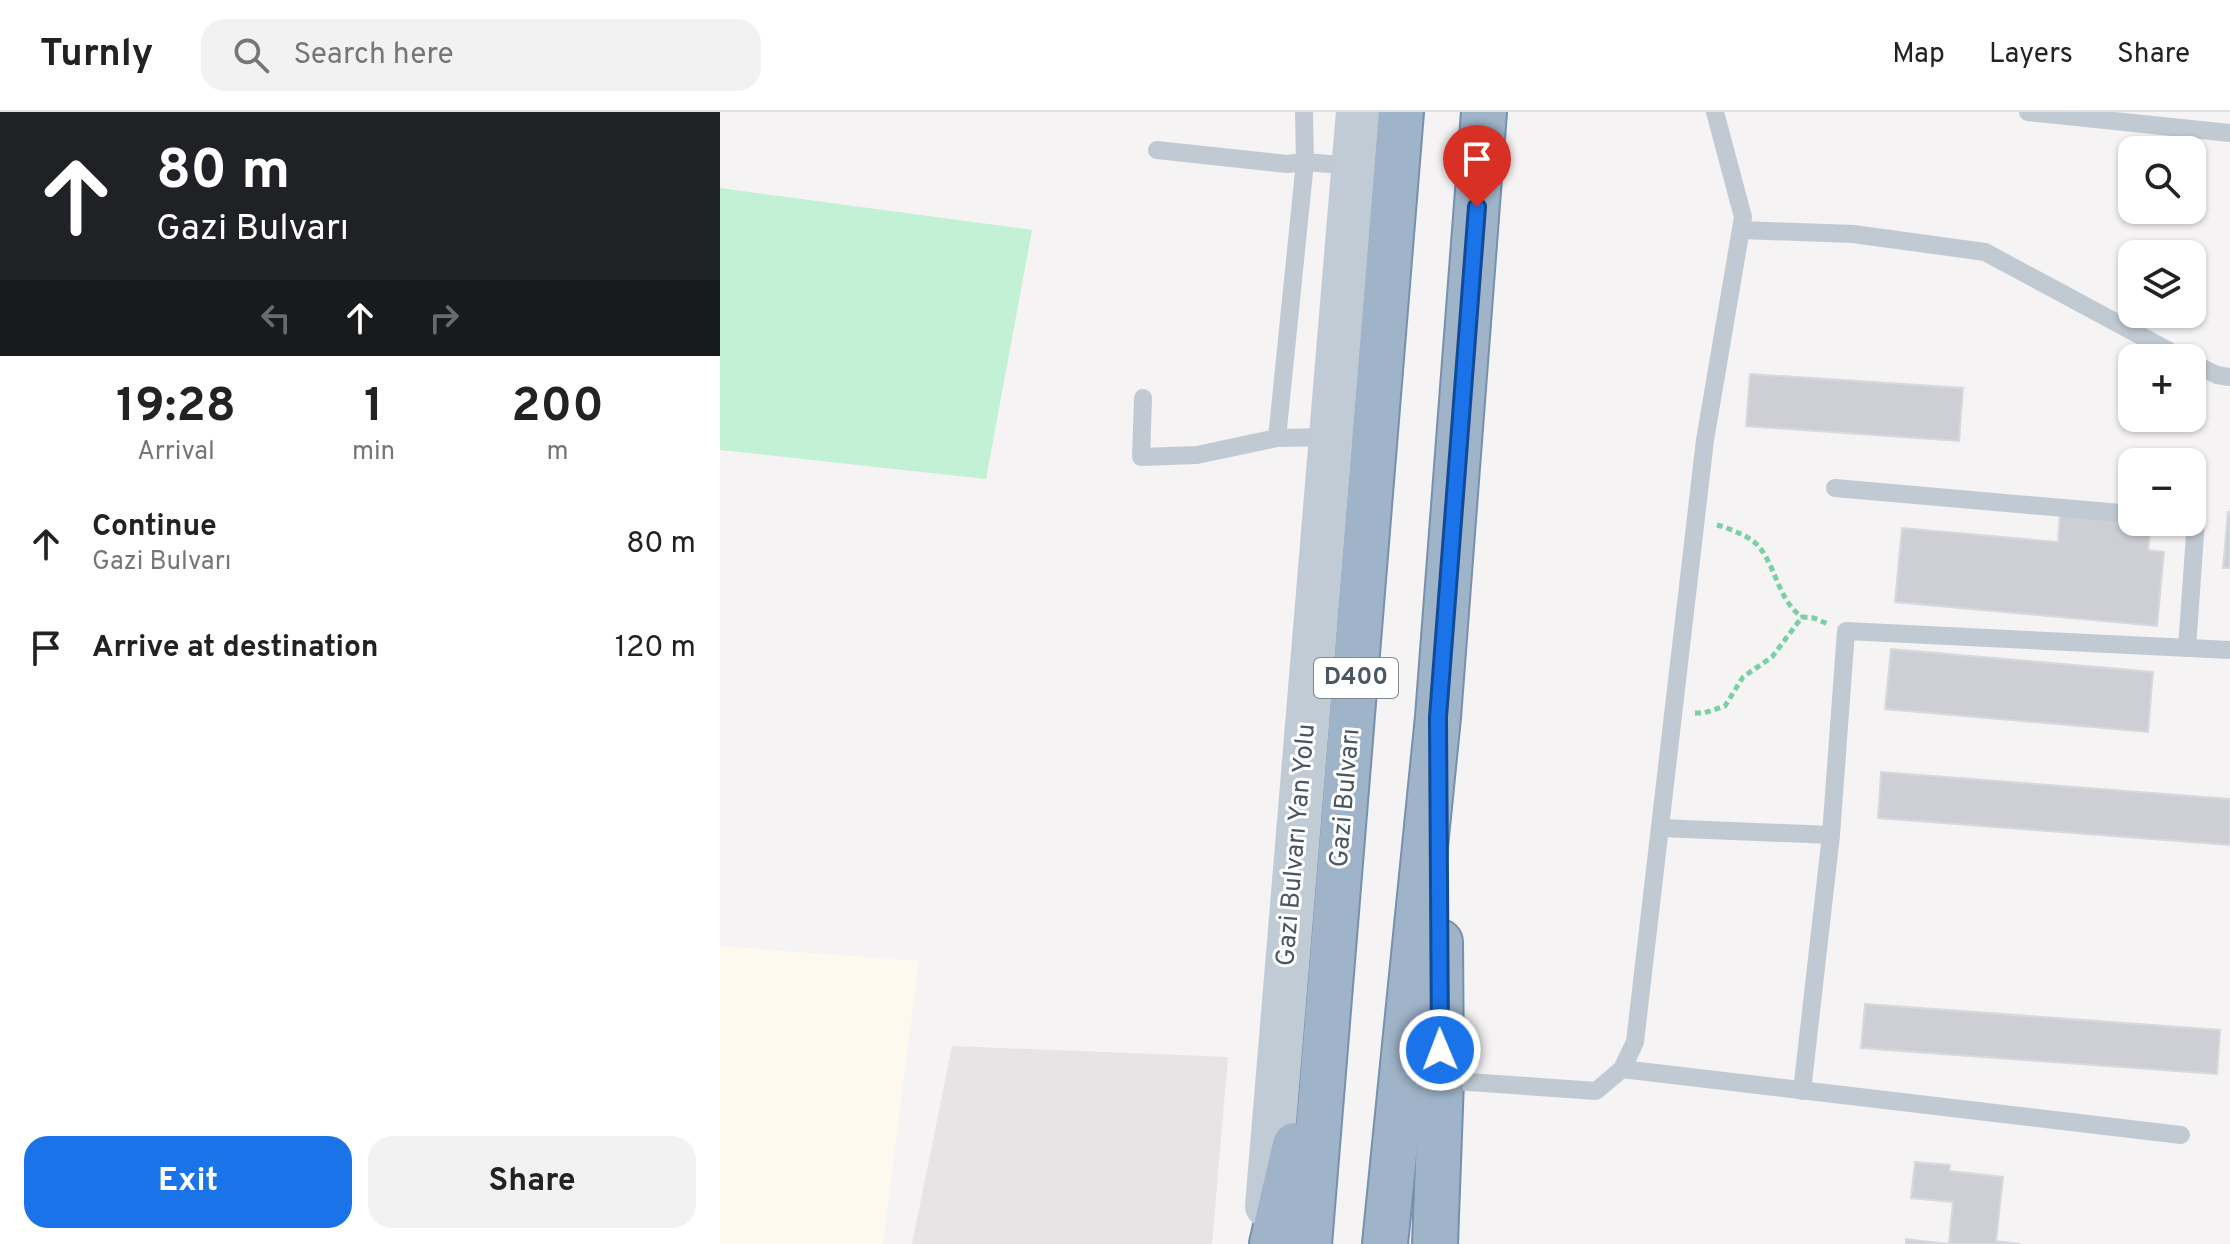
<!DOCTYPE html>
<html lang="en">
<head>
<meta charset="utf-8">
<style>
  :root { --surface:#fff; --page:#f2f2f2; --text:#222; --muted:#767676; --line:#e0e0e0; --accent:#1a73e8 }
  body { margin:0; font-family:Overpass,sans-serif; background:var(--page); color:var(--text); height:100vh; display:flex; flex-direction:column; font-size:30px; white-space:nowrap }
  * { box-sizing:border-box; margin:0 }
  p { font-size:26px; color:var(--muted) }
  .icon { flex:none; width:44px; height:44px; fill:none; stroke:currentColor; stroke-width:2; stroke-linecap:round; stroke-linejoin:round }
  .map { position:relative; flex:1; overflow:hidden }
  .details { display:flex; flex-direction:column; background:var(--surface); width:720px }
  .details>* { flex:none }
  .banner { background:#202124; color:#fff; overflow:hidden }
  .fabs { position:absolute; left:1398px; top:24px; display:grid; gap:16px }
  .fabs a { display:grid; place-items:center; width:88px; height:88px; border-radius:16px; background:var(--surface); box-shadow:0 2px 6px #0004; font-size:40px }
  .pin { position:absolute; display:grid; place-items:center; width:68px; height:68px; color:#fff; margin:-82px -34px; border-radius:50% 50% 50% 0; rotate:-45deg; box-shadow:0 0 8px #0007 }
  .pin .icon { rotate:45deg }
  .me { position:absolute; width:88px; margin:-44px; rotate:359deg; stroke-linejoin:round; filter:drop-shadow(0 0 6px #0008) }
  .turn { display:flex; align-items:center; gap:28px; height:168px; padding:0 24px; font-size:36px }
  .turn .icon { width:104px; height:104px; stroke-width:2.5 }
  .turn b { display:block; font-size:56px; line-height:68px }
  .lanes { display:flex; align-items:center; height:76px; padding:0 24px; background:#0003; justify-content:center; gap:40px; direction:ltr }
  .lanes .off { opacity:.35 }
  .eta { display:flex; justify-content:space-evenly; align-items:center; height:136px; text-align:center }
  .eta b { font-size:48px; font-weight:700; line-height:56px }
  .action { display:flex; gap:16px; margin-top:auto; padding:16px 24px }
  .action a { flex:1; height:92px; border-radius:24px; background:var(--accent); color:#fff; font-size:32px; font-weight:700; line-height:92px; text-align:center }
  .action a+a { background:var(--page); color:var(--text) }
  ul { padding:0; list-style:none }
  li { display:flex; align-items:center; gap:24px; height:104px; padding:0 24px }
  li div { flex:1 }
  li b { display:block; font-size:30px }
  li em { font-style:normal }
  header { display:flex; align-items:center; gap:48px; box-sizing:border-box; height:112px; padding:0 40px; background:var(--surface); border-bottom:2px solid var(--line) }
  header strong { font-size:38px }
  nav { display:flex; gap:44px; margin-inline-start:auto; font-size:28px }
  .search { width:560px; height:72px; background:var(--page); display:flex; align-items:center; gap:20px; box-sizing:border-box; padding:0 28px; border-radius:24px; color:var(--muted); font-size:30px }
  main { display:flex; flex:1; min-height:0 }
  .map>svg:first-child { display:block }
  .commercial { fill:#fdf9ef }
  .education { fill:#e6e4e5 }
  .green { fill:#c3f1d5 }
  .building { fill:#cdcfd5; stroke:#d7d9de; stroke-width:2 }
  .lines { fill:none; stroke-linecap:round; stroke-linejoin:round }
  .trunk-casing { stroke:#7690ad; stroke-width:48 }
  .path { stroke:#7ad0a6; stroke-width:5; stroke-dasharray:6 4; stroke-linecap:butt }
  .service { stroke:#c1cad2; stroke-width:18 }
  .secondary { stroke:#c1cbd6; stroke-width:44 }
  .trunk { stroke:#9fb4c9; stroke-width:44 }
  .route-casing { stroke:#114b97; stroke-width:20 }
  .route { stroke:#1a73e8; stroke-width:14 }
  .labels { text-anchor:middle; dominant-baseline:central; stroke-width:6; stroke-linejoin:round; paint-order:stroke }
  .shield { fill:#fff; stroke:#808990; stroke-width:2 }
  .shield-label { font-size:24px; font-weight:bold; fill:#4a5661 }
  .street-label { font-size:26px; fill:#4a5661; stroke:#fff }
</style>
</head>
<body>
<header>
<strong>Turnly</strong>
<div class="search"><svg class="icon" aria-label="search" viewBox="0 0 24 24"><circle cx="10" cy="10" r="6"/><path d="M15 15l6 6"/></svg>Search here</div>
<nav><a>Map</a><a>Layers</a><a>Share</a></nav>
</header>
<main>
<section class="details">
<div class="banner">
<div class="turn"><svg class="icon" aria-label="ahead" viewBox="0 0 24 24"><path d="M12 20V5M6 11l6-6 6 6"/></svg><div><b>80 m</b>Gazi Bulvarı</div></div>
<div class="lanes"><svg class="icon off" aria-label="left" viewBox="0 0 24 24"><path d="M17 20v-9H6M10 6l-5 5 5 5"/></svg><svg class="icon" aria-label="ahead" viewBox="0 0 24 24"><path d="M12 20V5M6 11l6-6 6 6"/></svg><svg class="icon off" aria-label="right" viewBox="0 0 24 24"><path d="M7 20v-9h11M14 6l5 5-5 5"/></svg></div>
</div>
<div class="eta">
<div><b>19:28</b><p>Arrival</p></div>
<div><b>1</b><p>min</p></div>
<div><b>200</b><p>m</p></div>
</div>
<ul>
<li><svg class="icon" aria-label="ahead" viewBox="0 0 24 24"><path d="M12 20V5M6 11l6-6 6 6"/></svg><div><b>Continue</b><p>Gazi Bulvarı</p></div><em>80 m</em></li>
<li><svg class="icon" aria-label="arrive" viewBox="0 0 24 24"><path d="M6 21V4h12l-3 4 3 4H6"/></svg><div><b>Arrive at destination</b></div><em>120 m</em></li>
</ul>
<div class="action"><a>Exit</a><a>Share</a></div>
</section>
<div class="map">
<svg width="1510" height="1132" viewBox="0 0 1510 1132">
  <rect width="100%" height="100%" fill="#f5f3f3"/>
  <!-- commercial -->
  <path class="commercial" d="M0 834 199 849 163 1132H0Z"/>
  <!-- education -->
  <path class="education" d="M232 934 508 945 492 1132H192Z"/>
  <!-- green -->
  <path class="green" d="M0 76 312 118 266 367 0 338Z"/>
  <!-- building -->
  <g class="building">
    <path d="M1030 262 1243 276 1239 329 1026 314Z"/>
    <path d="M1508 400H1510V456H1503Z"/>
    <path d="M1340 401 1412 410H1431L1428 438 1444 440 1437 514 1175 490 1182 416 1338 430Z"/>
    <path d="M1171 537 1433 560 1428 620 1165 597Z"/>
    <path d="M1161 660 1510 687V733L1158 706Z"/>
    <path d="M1145 892 1500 918 1497 962 1141 936Z"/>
    <path d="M1195 1050 1230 1053 1229 1059 1283 1065 1276 1129 1300 1132H1186V1127L1229 1132 1233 1090 1191 1086Z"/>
  </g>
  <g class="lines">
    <!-- trunk casing -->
    <g class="trunk-casing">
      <g id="trunk">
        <path d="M552 1132 575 1033"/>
        <path d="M589 1132 681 0"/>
        <path d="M665 1132 718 605 764 0"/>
        <path d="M715 1132 721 968 720 830"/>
      </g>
    </g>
    <!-- path -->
    <g class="path">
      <path d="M997 413C1008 416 1023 422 1033 429 1055 446 1056 487 1082 505"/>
      <path d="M975 601H984L1005 594 1023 565 1052 545 1082 505 1094 506 1108 512"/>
    </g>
    <!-- service -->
    <g class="service">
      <path d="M584 0 585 50 634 54"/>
      <path d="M1308 0 1510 21"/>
      <path d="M437 38 567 52 585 50 557 326"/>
      <path d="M1021 118 1133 122 1265 140 1462 246"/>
      <path d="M1472 251 1497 263 1510 265"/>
      <path d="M423 286 421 345 477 343 557 326 611 325"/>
      <path d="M1115 376 1412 402"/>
      <path d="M1467 536 1476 408 1472 407"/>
      <path d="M941 716 1111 723 1126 519 1510 538"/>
      <path d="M902 957 1461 1023"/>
      <path d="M721 968 876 979 902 957 915 930 985 328 1023 105 995 0"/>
      <path d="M1082 979 1111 723"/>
    </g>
    <!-- secondary -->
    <path class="secondary" d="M547 1094 638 0"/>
    <!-- trunk -->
    <use href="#trunk" class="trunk"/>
  </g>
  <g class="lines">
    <!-- route casing -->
    <g class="route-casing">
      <path id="route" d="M720 938 718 605 757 95"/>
    </g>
    <!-- route -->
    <use href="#route" class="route"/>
  </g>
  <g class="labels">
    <!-- shield labels -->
    <rect class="shield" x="594" y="546" width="84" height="40" rx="6"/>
    <g class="shield-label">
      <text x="636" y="566">D400</text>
    </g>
    <!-- street labels -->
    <g class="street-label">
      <text transform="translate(626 686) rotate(-85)">Gazi Bulvarı</text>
      <text transform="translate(577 733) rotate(-85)">Gazi Bulvarı Yan Yolu</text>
    </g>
  </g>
</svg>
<div class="fabs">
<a><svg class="icon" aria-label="search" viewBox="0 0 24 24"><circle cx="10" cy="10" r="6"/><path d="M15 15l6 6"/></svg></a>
<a><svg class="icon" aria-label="layers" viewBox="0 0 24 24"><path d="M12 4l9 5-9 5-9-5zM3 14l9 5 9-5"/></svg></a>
<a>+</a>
<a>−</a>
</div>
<div class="pin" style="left:757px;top:95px;background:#d93025"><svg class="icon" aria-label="arrive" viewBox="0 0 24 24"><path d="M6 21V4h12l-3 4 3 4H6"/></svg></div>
<svg class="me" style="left:720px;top:938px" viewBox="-20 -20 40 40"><circle r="17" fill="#1a73e8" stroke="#fff" stroke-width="3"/><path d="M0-11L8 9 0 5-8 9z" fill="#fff"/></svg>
</div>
</main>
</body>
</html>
